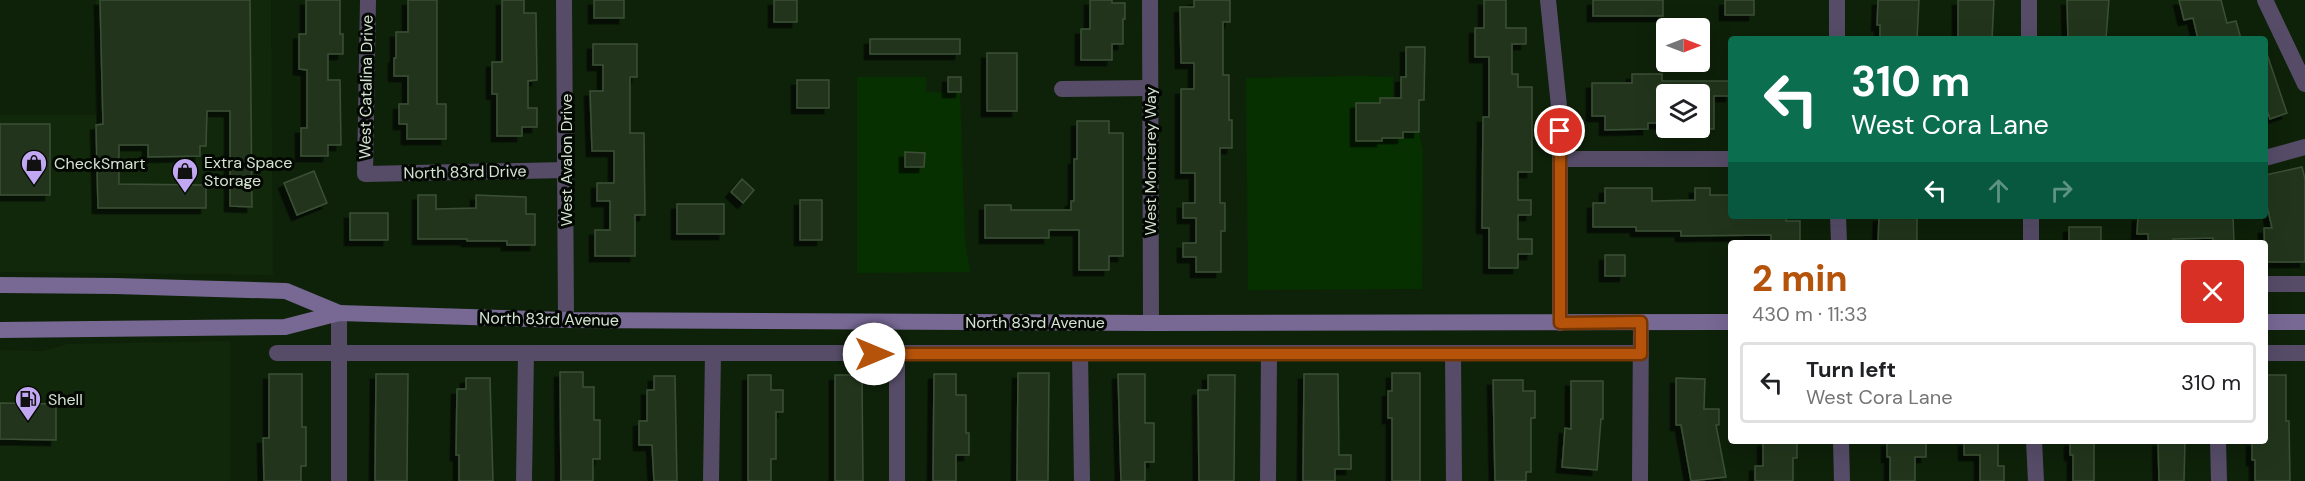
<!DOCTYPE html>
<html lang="en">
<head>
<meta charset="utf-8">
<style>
  :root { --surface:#fff; --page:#f2f2f2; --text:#202124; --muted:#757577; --line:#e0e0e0; --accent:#b45309 }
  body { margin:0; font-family:"DM Sans",sans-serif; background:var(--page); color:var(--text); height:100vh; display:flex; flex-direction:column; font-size:22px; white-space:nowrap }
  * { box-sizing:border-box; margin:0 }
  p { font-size:20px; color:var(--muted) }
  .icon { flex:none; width:33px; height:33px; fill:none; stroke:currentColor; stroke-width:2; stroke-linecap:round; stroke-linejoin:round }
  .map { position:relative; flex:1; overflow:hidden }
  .details { position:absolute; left:1728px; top:240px; width:540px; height:204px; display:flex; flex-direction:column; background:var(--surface); border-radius:6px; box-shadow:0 6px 24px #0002 }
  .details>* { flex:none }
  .top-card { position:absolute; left:1728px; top:36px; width:540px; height:183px; border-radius:6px; box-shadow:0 6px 24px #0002; background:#0b6e4f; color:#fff; overflow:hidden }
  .needle { width:39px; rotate:90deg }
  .fabs { position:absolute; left:1656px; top:18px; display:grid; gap:12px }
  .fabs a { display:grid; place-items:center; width:54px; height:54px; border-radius:6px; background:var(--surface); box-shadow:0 6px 24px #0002; font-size:30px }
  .pin { position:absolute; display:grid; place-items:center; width:51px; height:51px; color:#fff; margin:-26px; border:3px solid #fff; border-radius:50%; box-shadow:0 2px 6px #0007 }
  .me { position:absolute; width:66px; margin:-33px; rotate:90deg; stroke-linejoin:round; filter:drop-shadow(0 0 4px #0008) }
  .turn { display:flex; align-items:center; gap:21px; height:126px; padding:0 24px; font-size:27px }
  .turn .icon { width:78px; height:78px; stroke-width:2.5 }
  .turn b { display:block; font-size:42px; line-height:51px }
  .lanes { display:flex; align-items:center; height:57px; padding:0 24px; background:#0003; justify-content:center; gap:30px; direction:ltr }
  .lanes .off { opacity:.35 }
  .round { display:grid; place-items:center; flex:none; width:63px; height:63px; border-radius:6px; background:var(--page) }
  .summary { display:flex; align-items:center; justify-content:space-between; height:102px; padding:0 24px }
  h1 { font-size:36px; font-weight:800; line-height:45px; color:var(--accent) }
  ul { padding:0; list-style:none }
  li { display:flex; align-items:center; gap:18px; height:81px; margin:0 12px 9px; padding:0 12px; border:3px solid var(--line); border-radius:6px }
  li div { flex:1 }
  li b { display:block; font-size:22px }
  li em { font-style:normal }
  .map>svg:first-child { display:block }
  .built { fill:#11280a }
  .green { fill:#073000 }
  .building { fill:#23361e; stroke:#3b5036; stroke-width:1.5; filter:url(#shadow) }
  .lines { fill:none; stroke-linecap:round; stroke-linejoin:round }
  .minor { stroke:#564c68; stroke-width:16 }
  .tertiary { stroke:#564c68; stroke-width:16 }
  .secondary { stroke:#776894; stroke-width:16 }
  .route-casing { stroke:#753606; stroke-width:15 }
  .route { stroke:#b45309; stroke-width:10 }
  .labels { text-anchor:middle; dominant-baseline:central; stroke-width:6; stroke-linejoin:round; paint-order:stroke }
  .street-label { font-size:16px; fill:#d6e3d3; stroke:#030802 }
  .poi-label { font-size:16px; fill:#d6e3d3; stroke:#030802; text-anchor:start }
</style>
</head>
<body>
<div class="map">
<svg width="2305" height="481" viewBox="0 0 2305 481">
  <defs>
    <filter id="shadow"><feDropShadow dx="-5.5" dy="5.5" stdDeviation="0" flood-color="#0009"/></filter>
  </defs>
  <rect width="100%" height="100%" fill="#0e2109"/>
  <!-- built -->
  <g class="built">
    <path d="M96 0H271L273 275 0 272V115H96Z"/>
    <path d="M230 341V481H0V350L43 351 67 344Z"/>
  </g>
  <!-- green -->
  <g class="green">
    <path d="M1358 76 1393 77V98H1380V103H1356V141L1403 138V132H1419L1423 151 1422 289 1248 290 1246 78Z"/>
    <path d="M857 77H926V92L960 93 965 240 970 272 857 273Z"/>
  </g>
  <!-- building -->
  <g class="building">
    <path d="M100 0H250L252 207 230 206V111H207L206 146H200V156L148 157V145H119V184L206 185V208H98L96 125 103 124Z"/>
    <path d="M306 0H340V34H343V54H328V80H340L341 145H328V156H301V128H307V70L299 69V34H306Z"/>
    <path d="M408 0H437V104H446V139H407V124H399V104H408V76H394V58H396V32H408Z"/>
    <path d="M502 0H524V13H536L537 80 528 81V108H537V127H522V136H497V94H492V62H502Z"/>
    <rect x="594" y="0" width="30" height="18"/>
    <rect x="774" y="0" width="23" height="22"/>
    <path d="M1090 0H1112V3H1125V19H1123V44H1112V60H1081V29H1090Z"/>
    <path d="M1194 0H1230V22H1223V75H1229V120H1232V148H1220V203H1225V231H1221V272H1196V257H1183V243H1196V218H1183V203H1195V173H1181V89H1194V63H1181L1180 7H1194Z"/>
    <path d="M1484 0H1506V28H1526V44H1512V74H1518V87H1532V172H1518V200H1531V215H1518V239H1532V254H1518V268H1489V228H1482L1483 117H1489V57H1475V28H1484Z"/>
    <rect x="1593" y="0" width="70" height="16"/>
    <rect x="1725" y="0" width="29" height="15"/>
    <path d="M1878 0H1919L1917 39H1880V25H1877Z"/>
    <path d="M1958 0H1994L1992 39H1958Z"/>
    <path d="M2067 0H2109L2106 39H2068Z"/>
    <path d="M2179 0H2221L2227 23 2236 21 2241 39H2198L2193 18 2184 20Z"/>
    <rect x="870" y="39" width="90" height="15"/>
    <path d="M593 44H637V77H630V133H644L645 215H635V256H595V230H610V201H597V183H614V151H592L590 91H603V65H593Z"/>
    <path d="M1406 47H1425L1424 100H1419V132H1403V138H1382V141H1356V103H1380V98H1401V77H1406Z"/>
    <rect x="987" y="53" width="30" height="58"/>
    <path d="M2265 54H2267L2287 113 2270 119 2265 104Z"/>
    <path d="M1632 74H1662V81H1731V96H1714V129H1700V94H1662V123H1648V129L1605 130V116H1592V83H1632Z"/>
    <rect x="948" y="77" width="13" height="15"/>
    <rect x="797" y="80" width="32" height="28"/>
    <path d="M1077 121H1109V133H1123V256H1109V270H1079V230H1049V238H985V205H1011V210H1071V201H1074V159H1077Z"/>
    <rect x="0" y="124" width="50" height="71"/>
    <path d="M905 152 925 153 924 167H905Z"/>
    <path d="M2302 167 2305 179V262H2265L2264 228H2272L2265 197V175Z"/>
    <path d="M314 171 327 203 297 215 284 183Z"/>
    <path d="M742 179 754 190 743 203 731 192Z"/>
    <path d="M1605 188H1652V201L1695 200V188H1710V195H1731V216H1786V221H1800V243H1771V235L1681 236V231H1636V227H1593V203H1605Z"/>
    <path d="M418 195H436V209L476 208V195L526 197V214H535V245H507V241H467V239H418Z"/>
    <rect x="800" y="200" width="22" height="40"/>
    <rect x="677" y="204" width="47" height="30"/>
    <rect x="350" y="213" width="38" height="27"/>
    <path d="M1879 216H1917V243H1878Z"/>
    <path d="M2138 216H2233L2234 243H2213V238L2173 239V243L2148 242V234H2137Z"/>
    <rect x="2069" y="227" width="32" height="16"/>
    <rect x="1605" y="255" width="20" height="21"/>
    <path d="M560 372H583V387H594V420H600V459H593V481H561Z"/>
    <path d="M1018 373H1049L1048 481H1017Z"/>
    <path d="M1392 373H1420V481H1392V418H1388V391H1392Z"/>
    <path d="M269 374H302V427H306V466H301V481H264L263 438H269Z"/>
    <path d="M376 374H408L407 481H375Z"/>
    <path d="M934 374H956V395H966V433H969V455H956V481H933Z"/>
    <path d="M1118 374H1145V423H1154V462H1145V481H1121Z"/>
    <path d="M1304 374H1338L1339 455H1351V469H1335V481H1303Z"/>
    <path d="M748 375H771V390H783V412H776V459H771V481H748Z"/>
    <path d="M835 375H862L863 481H835Z"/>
    <path d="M1208 375H1235L1234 481H1199L1198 390H1208Z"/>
    <path d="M2265 375H2286V421H2289L2290 481H2255V460H2252V441H2265Z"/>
    <path d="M654 376H675L677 481H654L652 445H639V421H647V390H654Z"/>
    <path d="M466 378H490L493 481H459V455H456L457 389H466Z"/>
    <path d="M1676 378 1705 379 1704 409H1719V425H1716L1726 477 1691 481 1681 425H1676Z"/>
    <path d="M1493 380H1523V391H1535V418H1531V472H1526V481H1495Z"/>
    <path d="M1571 381H1603V419H1601L1597 470 1562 467 1565 428 1571 429Z"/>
    <path d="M0 403 56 404V440L0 439Z"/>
    <path d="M1763 441H1797V458H1793V481H1755V466H1763Z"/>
    <path d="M1887 441H1926V457H1915V481H1890V457H1887Z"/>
    <path d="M1964 441H1998V466H2004V481H1980V455H1964Z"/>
    <path d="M2070 441H2094V481H2073V455H2070Z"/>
    <path d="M2158 441H2185L2184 481H2159Z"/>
  </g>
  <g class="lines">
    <!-- minor -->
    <g class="minor">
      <path d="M368 0 365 174 566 170"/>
      <path d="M564 0 566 320"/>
      <path d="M1150 0 1151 323"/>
      <path d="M1548 0 1560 116V323"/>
      <path d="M2029 0V39"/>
      <path d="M2265 0 2305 84"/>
      <path d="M1062 89 1150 88"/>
      <path d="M2265 158 2305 147"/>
      <path d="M1560 159H1731"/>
      <path d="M2031 216V243"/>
      <path d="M2265 284H2305"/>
      <path d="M277 353H1641"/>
      <path d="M897 353V481"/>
      <path d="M1080 353 1082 481"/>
      <path d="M1453 353 1454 481"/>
      <path d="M2265 353H2305"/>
      <path d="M2034 441 2036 481"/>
      <path d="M2218 441 2219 481"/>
      <path d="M1640 480 1641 322"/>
      <path d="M339 481V313"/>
      <path d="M524 481 526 353"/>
      <path d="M711 481 713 353"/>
      <path d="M1268 481 1269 353"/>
    </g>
    <!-- tertiary -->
    <g class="tertiary">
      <path d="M1837 0V39"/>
      <path d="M1838 216 1839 243"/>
      <path d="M1841 441 1842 481"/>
    </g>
    <!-- secondary -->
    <g class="secondary">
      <path d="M0 285 115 286 286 291 339 313"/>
      <path d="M2265 322H2305"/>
      <path d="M0 330 285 327 339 313 566 320 1151 323 1731 322"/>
    </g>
  </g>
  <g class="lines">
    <!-- route casing -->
    <g class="route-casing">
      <path id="route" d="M874 354H1641V322L1560 323V131"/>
    </g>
    <!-- route -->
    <use href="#route" class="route"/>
  </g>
  <!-- icons -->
  <defs>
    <g id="shop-pin" transform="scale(1.35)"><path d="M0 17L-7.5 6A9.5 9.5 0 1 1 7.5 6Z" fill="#c2a8f3" stroke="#030802"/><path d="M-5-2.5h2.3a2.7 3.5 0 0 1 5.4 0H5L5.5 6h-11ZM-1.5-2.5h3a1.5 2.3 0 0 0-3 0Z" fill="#111"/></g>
    <g id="fuel-pin" transform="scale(1.35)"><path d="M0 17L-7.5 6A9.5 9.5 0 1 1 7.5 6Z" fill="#c2a8f3" stroke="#030802"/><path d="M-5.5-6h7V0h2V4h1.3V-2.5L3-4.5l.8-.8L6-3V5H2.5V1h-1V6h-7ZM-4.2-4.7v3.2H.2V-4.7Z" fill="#111"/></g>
  </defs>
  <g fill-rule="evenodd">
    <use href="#shop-pin" x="34" y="163"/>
    <use href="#shop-pin" x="185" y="171"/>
    <use href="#fuel-pin" x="28" y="399"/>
  </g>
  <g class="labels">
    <!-- street labels -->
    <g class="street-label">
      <text transform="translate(366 87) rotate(-89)">West Catalina Drive</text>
      <text transform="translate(566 160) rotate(-90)">West Avalon Drive</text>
      <text transform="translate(1150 161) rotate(-90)">West Monterey Way</text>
      <text transform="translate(465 172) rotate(-1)">North 83rd Drive</text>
      <text transform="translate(549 319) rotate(1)">North 83rd Avenue</text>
      <text x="1035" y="322">North 83rd Avenue</text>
    </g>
    <!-- poi labels -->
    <g class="poi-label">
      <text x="204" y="162">Extra Space<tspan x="204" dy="18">Storage</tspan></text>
      <text x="54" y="163">CheckSmart</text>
      <text x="48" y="399">Shell</text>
    </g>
  </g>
</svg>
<div class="fabs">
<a><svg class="needle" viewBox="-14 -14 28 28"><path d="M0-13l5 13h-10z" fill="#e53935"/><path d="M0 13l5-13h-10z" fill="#757577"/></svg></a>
<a><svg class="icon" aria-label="layers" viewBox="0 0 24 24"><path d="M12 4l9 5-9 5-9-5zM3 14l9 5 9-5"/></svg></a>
</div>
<div class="pin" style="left:1560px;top:131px;background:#d93025"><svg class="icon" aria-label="arrive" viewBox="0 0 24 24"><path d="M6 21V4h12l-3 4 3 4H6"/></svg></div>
<svg class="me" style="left:874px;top:354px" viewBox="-20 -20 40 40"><circle r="19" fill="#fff"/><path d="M0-13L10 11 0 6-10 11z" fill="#b45309"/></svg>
<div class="top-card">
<div class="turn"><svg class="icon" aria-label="left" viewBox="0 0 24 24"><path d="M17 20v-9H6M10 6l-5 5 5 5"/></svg><div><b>310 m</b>West Cora Lane</div></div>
<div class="lanes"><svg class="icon" aria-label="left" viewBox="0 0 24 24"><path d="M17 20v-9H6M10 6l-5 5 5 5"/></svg><svg class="icon off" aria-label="ahead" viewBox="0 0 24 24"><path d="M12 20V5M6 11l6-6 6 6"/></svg><svg class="icon off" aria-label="right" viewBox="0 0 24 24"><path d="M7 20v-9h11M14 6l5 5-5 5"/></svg></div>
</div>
<section class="details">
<div class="summary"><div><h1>2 min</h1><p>430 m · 11:33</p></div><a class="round" style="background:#d93025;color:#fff"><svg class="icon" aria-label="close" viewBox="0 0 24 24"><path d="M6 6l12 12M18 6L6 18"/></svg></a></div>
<ul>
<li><svg class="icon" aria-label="left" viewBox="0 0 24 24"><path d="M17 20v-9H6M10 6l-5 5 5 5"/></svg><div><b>Turn left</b><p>West Cora Lane</p></div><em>310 m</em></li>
</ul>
</section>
</div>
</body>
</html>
